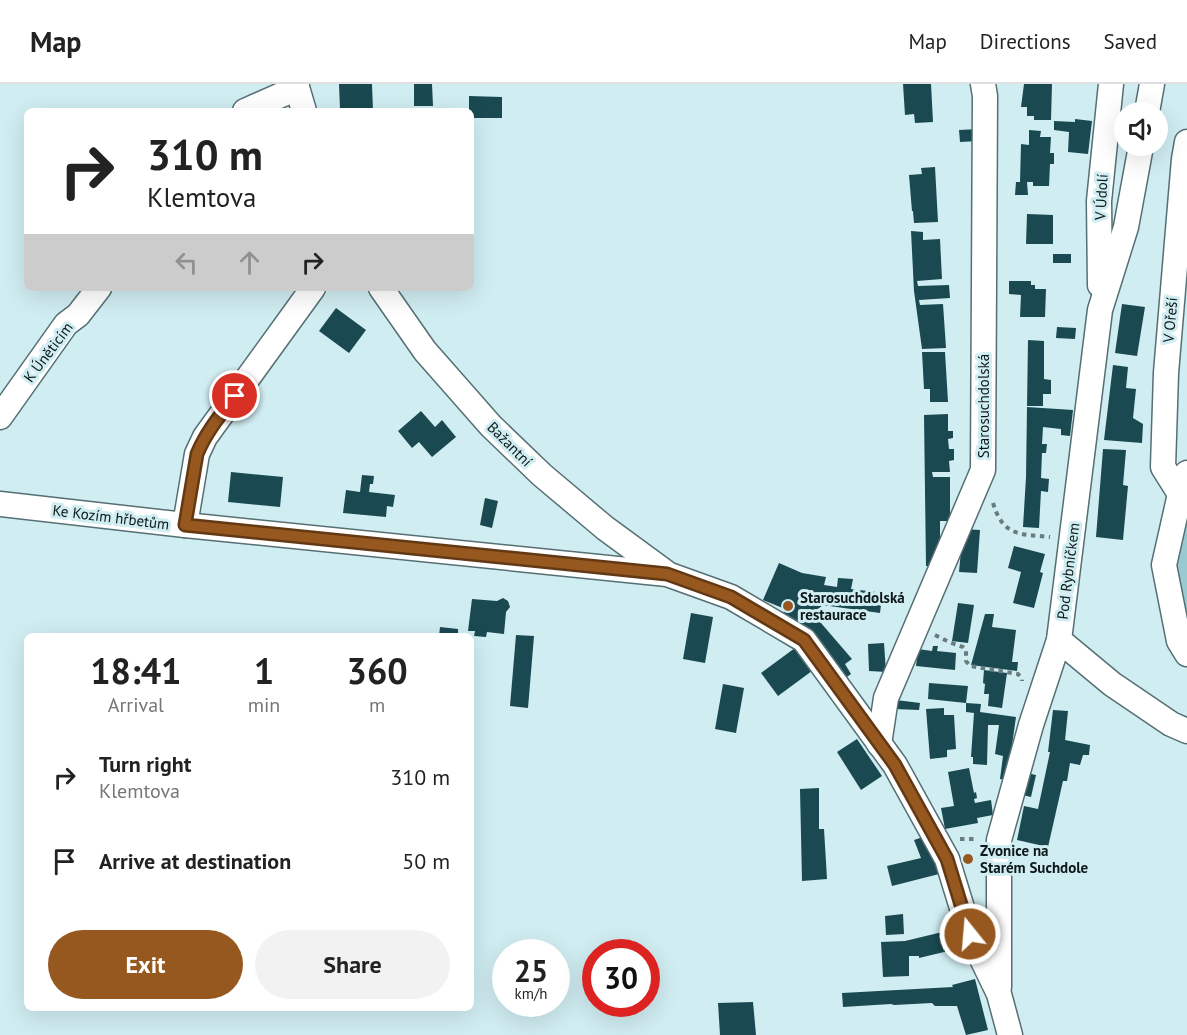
<!DOCTYPE html>
<html lang="en">
<head>
<meta charset="utf-8">
<style>
  :root { --surface:#fff; --page:#f2f2f2; --text:#222; --muted:#767676; --line:#e0e0e0; --accent:#97581f }
  body { margin:0; font-family:"PT Sans",sans-serif; background:var(--page); color:var(--text); height:100vh; display:flex; flex-direction:column; font-size:22px; white-space:nowrap }
  * { box-sizing:border-box; margin:0 }
  p { font-size:20px; color:var(--muted) }
  .icon { flex:none; width:33px; height:33px; fill:none; stroke:currentColor; stroke-width:2; stroke-linecap:round; stroke-linejoin:round }
  .map { position:relative; flex:1; overflow:hidden }
  .panel { position:absolute; left:24px; top:549px; width:450px; height:378px; display:flex; flex-direction:column; background:var(--surface); border-radius:9px; box-shadow:0 6px 24px #0002 }
  .panel>* { flex:none }
  .guide { position:absolute; left:24px; top:24px; width:450px; height:183px; border-radius:9px; box-shadow:0 6px 24px #0002; background:#fff; color:var(--text); overflow:hidden }
  .controls { position:absolute; left:1114px; top:18px; display:grid; gap:12px }
  .controls a { display:grid; place-items:center; width:54px; height:54px; border-radius:50%; background:var(--surface); box-shadow:0 6px 24px #0002; font-size:30px }
  .speed { position:absolute; left:492px; top:855px; display:flex; gap:12px; font-size:30px; font-weight:700; text-align:center }
  .speed>* { display:grid; place-content:center; width:78px; height:78px; border-radius:50%; background:var(--surface); box-shadow:0 6px 24px #0002; line-height:1 }
  .speed small { font-size:15px; font-weight:400 }
  .speed .limit { border:9px solid #d22; background:#fff; color:#111 }
  .pin { position:absolute; display:grid; place-items:center; width:51px; height:51px; color:#fff; margin:-26px; border:3px solid #fff; border-radius:50%; box-shadow:0 2px 6px #0007 }
  .me { position:absolute; width:66px; margin:-33px; rotate:343deg; stroke-linejoin:round; filter:drop-shadow(0 0 4px #0008) }
  .turn { display:flex; align-items:center; gap:21px; height:126px; padding:0 24px; font-size:27px }
  .turn .icon { width:78px; height:78px; stroke-width:2.5 }
  .turn b { display:block; font-size:42px; line-height:51px }
  .lanes { display:flex; align-items:center; height:57px; padding:0 24px; background:#0003; justify-content:center; gap:30px; direction:ltr }
  .lanes .off { opacity:.35 }
  .eta { display:flex; justify-content:space-evenly; align-items:center; height:102px; text-align:center }
  .eta b { font-size:36px; font-weight:700; line-height:42px }
  .primary-button { display:flex; gap:12px; margin-top:auto; padding:12px 24px }
  .primary-button a { flex:1; height:69px; border-radius:36px; background:var(--accent); color:#fff; font-size:24px; font-weight:700; line-height:69px; text-align:center }
  .primary-button a+a { background:var(--page); color:var(--text) }
  ul { padding:0; list-style:none }
  li { display:flex; align-items:center; gap:18px; height:84px; padding:0 24px }
  li div { flex:1 }
  li b { display:block; font-size:22px }
  li em { font-style:normal }
  header { display:flex; align-items:center; gap:36px; box-sizing:border-box; height:84px; padding:0 30px; background:var(--surface); border-bottom:2px solid var(--line) }
  header strong { font-size:28px }
  nav { display:flex; gap:33px; margin-inline-start:auto; font-size:21px }
  .map>svg:first-child { display:block }
  .green { fill:#99cad2 }
  .building { fill:#1a4951 }
  .lines { fill:none; stroke-linecap:round; stroke-linejoin:round }
  .minor-casing { stroke:#556f73; stroke-width:27 }
  .path { stroke:#687b7f; stroke-width:4; stroke-dasharray:4.5 4.5; stroke-linecap:butt }
  .minor { stroke:#fff; stroke-width:24 }
  .route-casing { stroke:#623914; stroke-width:15 }
  .route { stroke:#97581f; stroke-width:10 }
  .poi-dot { fill:#97581f; stroke:#d0edf2; stroke-width:2 }
  .labels { text-anchor:middle; dominant-baseline:central; stroke-width:6; stroke-linejoin:round; paint-order:stroke }
  .street-label { font-size:15px; fill:#0e181a; stroke:#d0edf2 }
  .poi-label { font-size:15px; font-weight:bold; fill:#0e181a; stroke:#d0edf2; text-anchor:start }
</style>
</head>
<body>
<header>
<strong>Map</strong>
<nav><a>Map</a><a>Directions</a><a>Saved</a></nav>
</header>
<div class="map">
<svg width="1187" height="951" viewBox="0 0 1187 951">
  <rect width="100%" height="100%" fill="#d0edf2"/>
  <!-- green -->
  <path class="green" d="M1187 420V549L1173 481Z"/>
  <!-- building -->
  <g class="building">
    <path d="M339 0H372L373 27H356V24L340 25Z"/>
    <path d="M414 0H432L433 22H414Z"/>
    <path d="M903 0H931L933 38 915 39 914 30 905 31Z"/>
    <path d="M1024 0H1052L1051 36H1034V32H1027V23H1021Z"/>
    <path d="M469 12 502 13V34H471V27H469Z"/>
    <path d="M1075 35 1092 37 1088 70 1068 68 1069 48 1054 46V37L1075 38Z"/>
    <path d="M978 45 979 57 960 58 959 46Z"/>
    <path d="M1029 46 1041 47 1040 53H1051L1050 69H1054V80H1050L1049 102H1033V98H1027L1028 111H1015L1016 98H1020L1021 60 1029 61Z"/>
    <path d="M935 83 938 138 914 139 913 127H912L909 91 922 90 921 84Z"/>
    <path d="M1027 130 1053 131V160H1026Z"/>
    <path d="M911 147 923 148V156L940 155 942 195 917 197 918 202 949 201 950 214 919 216 920 221 943 220 946 264 922 265 914 207Z"/>
    <rect x="1053" y="170" width="18" height="9"/>
    <path d="M1009 197H1031V201H1035V205H1046L1045 233H1020L1021 211 1009 210Z"/>
    <path d="M1122 220 1145 223 1137 272 1115 269Z"/>
    <path d="M336 224 366 246 349 269 319 247Z"/>
    <path d="M1057 243 1076 244 1075 255 1056 254Z"/>
    <path d="M1028 256 1044 257V295L1051 296V310H1043V322H1027Z"/>
    <path d="M922 268H945L948 318H930V305H924Z"/>
    <path d="M1113 281 1128 283 1126 304 1136 305 1133 334 1143 340 1142 359 1104 356Z"/>
    <path d="M1027 323 1073 326 1070 352 1061 351V345L1043 343 1042 360H1047L1046 369H1042L1041 394 1049 395 1048 408 1041 407 1039 444 1023 443 1026 393Z"/>
    <path d="M421 327 435 343 442 336 456 353 432 373 419 358 412 364 398 347Z"/>
    <path d="M948 330V347H953V354L948 355 949 365H954V376L949 377 950 388H932L933 393H950V437H940V467L938 484 926 482 924 331Z"/>
    <path d="M1103 365 1126 366 1123 401 1128 402 1123 456 1096 453Z"/>
    <path d="M231 388 283 393 280 423 228 418Z"/>
    <path d="M362 391 374 392 373 400H370L369 408 395 411 393 423 387 422 386 433 343 429 346 406 360 408Z"/>
    <path d="M485 414 498 417 492 444 480 441Z"/>
    <path d="M963 445 980 446 977 489 959 488Z"/>
    <path d="M1014 462 1045 470 1040 488 1043 489 1034 524 1013 519 1021 488 1008 484Z"/>
    <path d="M779 479 802 489 826 493 824 501 837 503 838 494 853 495 851 505 876 508 874 520 881 521 880 529 822 521 815 532 852 575 845 580 851 590 844 595 781 533 785 525 763 516Z"/>
    <path d="M472 515 497 517 503 514 508 517 510 523 506 528 504 550 487 548 486 553 474 552 475 547H468Z"/>
    <path d="M958 519 974 521 968 559 952 557Z"/>
    <path d="M691 529 713 533 705 579 683 575Z"/>
    <path d="M985 530H994L992 543 1016 546 1012 578H1018L1017 587 971 581Z"/>
    <path d="M440 543 458 545V552H439Z"/>
    <path d="M516 551 534 552 528 624 510 622Z"/>
    <path d="M884 559 886 588 869 587 868 560Z"/>
    <path d="M799 561 816 584 778 612 761 589Z"/>
    <path d="M933 562H938L937 567 956 569 955 586 916 582 918 565 932 567Z"/>
    <path d="M984 586 1007 589 1002 624 988 622 989 610H984L985 600 983 599Z"/>
    <path d="M929 599 968 602 966 619 981 620 980 628 1016 633 1007 696 1000 695 1003 672 995 670 999 641H988L987 681 973 680V673H971L974 629 966 628V619L928 615Z"/>
    <path d="M723 600 744 604 736 649 715 645Z"/>
    <path d="M896 616 920 619 919 626 894 625Z"/>
    <path d="M944 624V631H954L956 665 947 666V673L930 675 926 625Z"/>
    <path d="M1053 626 1068 627 1065 656 1090 661 1089 671H1083L1080 681 1070 679 1067 697H1063L1048 763 1017 756 1024 722 1038 725 1050 668H1048Z"/>
    <path d="M857 655 882 692 861 706 837 668Z"/>
    <path d="M969 684 974 709 976 708 977 714 974 715 975 719 991 716 993 731 977 734 978 739 945 745 941 724 954 722 948 688Z"/>
    <path d="M1022 688 1036 691 1031 713 1018 710Z"/>
    <path d="M819 704V745H824L827 795 802 797 800 705Z"/>
    <path d="M929 751 939 790 892 802 887 782 921 774 914 756Z"/>
    <path d="M903 830 904 850 886 851 885 832Z"/>
    <path d="M959 844 965 863 919 874V872H909V892L883 893 881 858 905 857Z"/>
    <path d="M975 895 988 946 966 951 957 922H935L932 919 894 921 891 920 843 923 842 909 953 903 952 901Z"/>
    <path d="M753 918 756 951H720L718 919Z"/>
  </g>
  <g class="lines">
    <!-- minor casing -->
    <g class="minor-casing">
      <g id="minor">
        <path d="M296 0 304 27"/>
        <path d="M245 27 297 4"/>
        <path d="M1147 28 1152 0"/>
        <path d="M1100 201 1099 117 1111 0"/>
        <path d="M381 204 425 267 491 342 542 391 605 444 665 488"/>
        <path d="M0 333 66 240 78 231 99 204"/>
        <path d="M1187 389 1180 410 1164 481 1179 557 1187 570"/>
        <path d="M1180 410 1163 383 1166 289 1184 75 1187 58"/>
        <path d="M0 420 185 441 667 490 731 513 804 556 895 681 947 775 970 850 999 910 1010 951"/>
        <path d="M185 441 197 370 205 353 313 204"/>
        <path d="M1059 556 1112 600 1171 640 1187 647"/>
        <path d="M879 660 886 614 983 386 985 12 983 0"/>
        <path d="M999 903V756L1031 641 1059 556 1100 226 1126 143 1141 62"/>
      </g>
    </g>
    <!-- path -->
    <g class="path">
      <path d="M993 419C1003 453 1021 450 1050 453"/>
      <path d="M935 551 949 558 963 563 966 566V577L970 582 1018 590 1022 595V597"/>
      <path d="M960 755H977"/>
    </g>
    <!-- minor -->
    <use href="#minor" class="minor"/>
  </g>
  <g class="lines">
    <!-- route casing -->
    <g class="route-casing">
      <path id="route" d="M235 312C221 330 206 348 197 370L185 441 667 490 731 513 804 556 895 681 947 775 970 850"/>
    </g>
    <!-- route -->
    <use href="#route" class="route"/>
  </g>
  <!-- markers -->
  <g class="poi-dot">
    <circle cx="788" cy="522" r="6"/>
    <circle cx="968" cy="775" r="6"/>
  </g>
  <g class="labels">
    <!-- street labels -->
    <g class="street-label">
      <text transform="translate(1101 113) rotate(-87)">V Údolí</text>
      <text transform="translate(1170 236) rotate(-85)">V Ořeší</text>
      <text transform="translate(48 268) rotate(-53)">K Úněticím</text>
      <text transform="translate(983 322) rotate(-90)">Starosuchdolská</text>
      <text transform="translate(510 360) rotate(45)">Bažantní</text>
      <text transform="translate(111 433) rotate(7)">Ke Kozím hřbetům</text>
      <text transform="translate(1068 487) rotate(-83)">Pod Rybníčkem</text>
    </g>
    <!-- poi labels -->
    <g class="poi-label">
      <text x="800" y="513">Starosuchdolská<tspan x="800" dy="17">restaurace</tspan></text>
      <text x="980" y="766">Zvonice na<tspan x="980" dy="17">Starém Suchdole</tspan></text>
    </g>
  </g>
</svg>
<div class="controls">
<a><svg class="icon" aria-label="sound" viewBox="0 0 24 24"><path d="M4 9h4l5-4v14l-5-4H4zM17 9q2 3 0 6"/></svg></a>
</div>
<div class="speed"><div>25<small>km/h</small></div><div class="limit">30</div></div>
<div class="pin" style="left:235px;top:312px;background:#d93025"><svg class="icon" aria-label="arrive" viewBox="0 0 24 24"><path d="M6 21V4h12l-3 4 3 4H6"/></svg></div>
<svg class="me" style="left:970px;top:850px" viewBox="-20 -20 40 40"><circle r="17" fill="#97581f" stroke="#fff" stroke-width="3"/><path d="M0-11L8 9 0 5-8 9z" fill="#fff"/></svg>
<div class="guide">
<div class="turn"><svg class="icon" aria-label="right" viewBox="0 0 24 24"><path d="M7 20v-9h11M14 6l5 5-5 5"/></svg><div><b>310 m</b>Klemtova</div></div>
<div class="lanes"><svg class="icon off" aria-label="left" viewBox="0 0 24 24"><path d="M17 20v-9H6M10 6l-5 5 5 5"/></svg><svg class="icon off" aria-label="ahead" viewBox="0 0 24 24"><path d="M12 20V5M6 11l6-6 6 6"/></svg><svg class="icon" aria-label="right" viewBox="0 0 24 24"><path d="M7 20v-9h11M14 6l5 5-5 5"/></svg></div>
</div>
<section class="panel">
<div class="eta">
<div><b>18:41</b><p>Arrival</p></div>
<div><b>1</b><p>min</p></div>
<div><b>360</b><p>m</p></div>
</div>
<ul>
<li><svg class="icon" aria-label="right" viewBox="0 0 24 24"><path d="M7 20v-9h11M14 6l5 5-5 5"/></svg><div><b>Turn right</b><p>Klemtova</p></div><em>310 m</em></li>
<li><svg class="icon" aria-label="arrive" viewBox="0 0 24 24"><path d="M6 21V4h12l-3 4 3 4H6"/></svg><div><b>Arrive at destination</b></div><em>50 m</em></li>
</ul>
<div class="primary-button"><a>Exit</a><a>Share</a></div>
</section>
</div>
</body>
</html>
